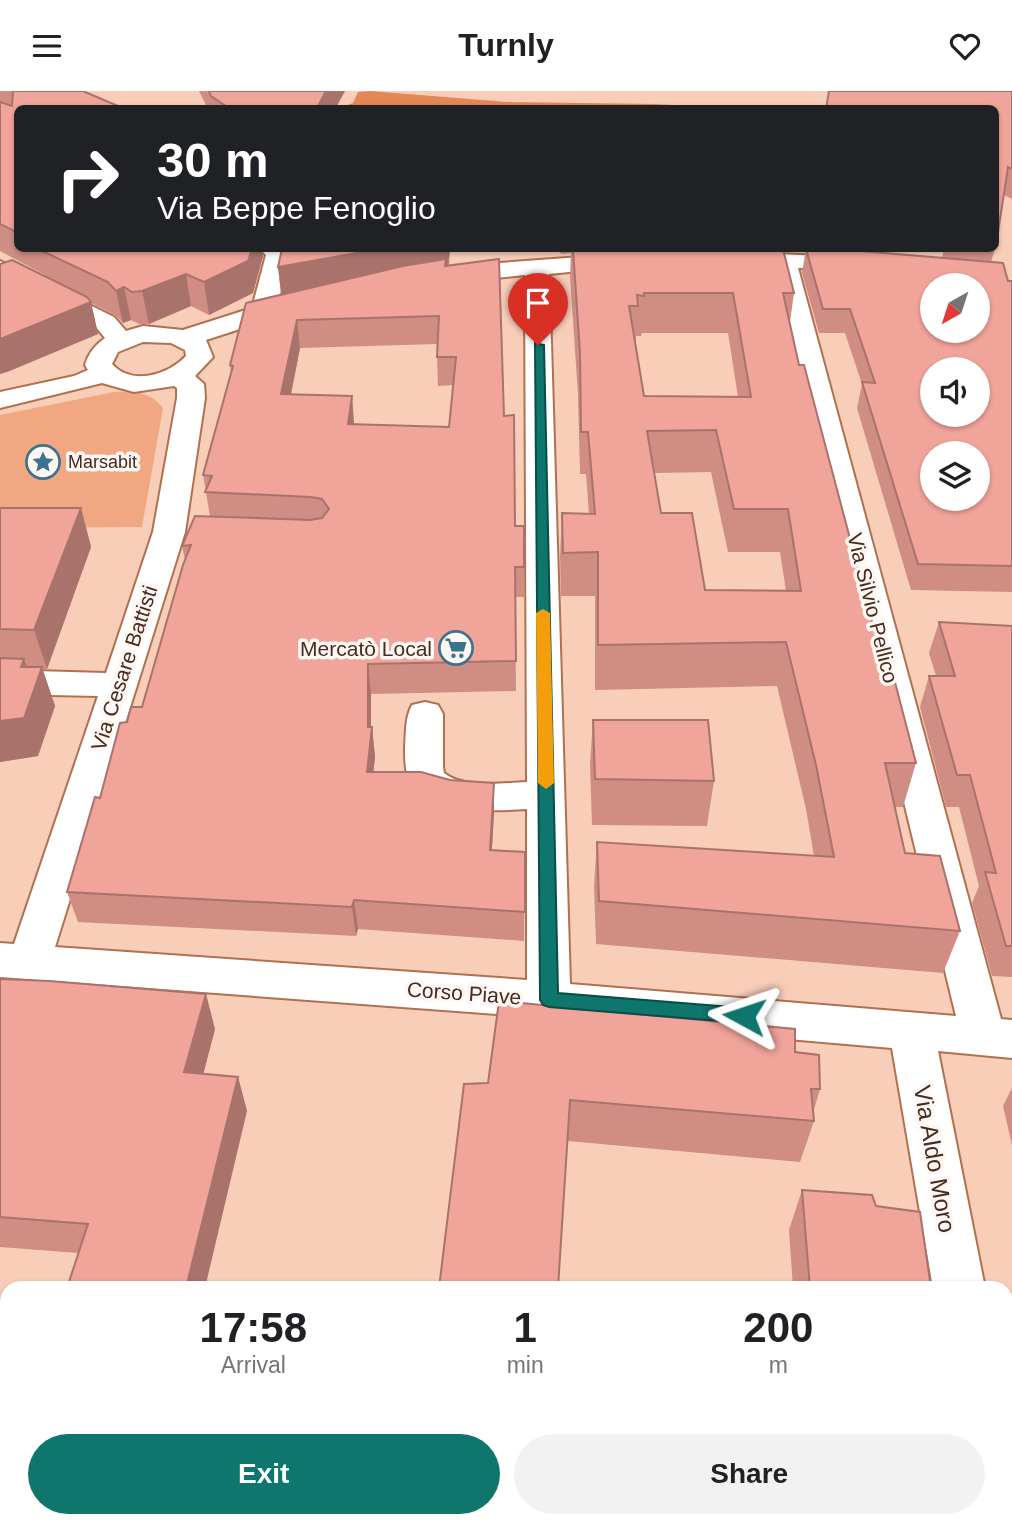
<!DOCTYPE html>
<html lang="en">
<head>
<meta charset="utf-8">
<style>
  :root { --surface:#fff; --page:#f2f2f2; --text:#202124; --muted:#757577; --accent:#0f766e }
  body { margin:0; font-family:Arial,sans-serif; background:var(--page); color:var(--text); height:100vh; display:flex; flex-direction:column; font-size:26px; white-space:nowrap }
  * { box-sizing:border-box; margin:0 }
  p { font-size:23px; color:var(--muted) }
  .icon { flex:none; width:38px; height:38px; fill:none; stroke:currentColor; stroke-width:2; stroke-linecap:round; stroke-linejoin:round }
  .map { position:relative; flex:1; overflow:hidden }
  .sheet { position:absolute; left:0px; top:1190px; width:1013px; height:247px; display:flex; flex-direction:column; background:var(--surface); border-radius:21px 21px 0 0; box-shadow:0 2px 5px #0004 }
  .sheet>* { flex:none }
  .top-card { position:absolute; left:14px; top:14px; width:985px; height:147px; border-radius:10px; box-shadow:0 2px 5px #0004; background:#202124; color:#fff; overflow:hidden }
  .needle { width:46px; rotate:219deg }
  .tools { position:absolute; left:920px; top:182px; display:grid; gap:14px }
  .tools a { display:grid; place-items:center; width:70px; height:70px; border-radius:50%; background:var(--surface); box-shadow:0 2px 5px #0004; font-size:35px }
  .pin { position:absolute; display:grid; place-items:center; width:60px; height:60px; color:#fff; margin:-72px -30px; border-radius:50% 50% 50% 0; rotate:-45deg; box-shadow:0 0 7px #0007 }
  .pin .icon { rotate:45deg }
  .me { position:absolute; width:77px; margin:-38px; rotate:275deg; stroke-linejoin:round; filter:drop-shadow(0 0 5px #0008) }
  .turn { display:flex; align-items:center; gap:24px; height:147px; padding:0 28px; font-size:32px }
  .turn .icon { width:91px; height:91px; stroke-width:2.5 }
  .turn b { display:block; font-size:49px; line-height:60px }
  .eta { display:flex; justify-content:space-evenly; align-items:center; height:119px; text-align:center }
  .eta b { font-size:42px; font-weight:700; line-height:49px }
  .cta { display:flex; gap:14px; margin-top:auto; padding:14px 28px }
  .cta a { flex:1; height:80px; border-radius:42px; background:var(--accent); color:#fff; font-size:28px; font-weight:700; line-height:80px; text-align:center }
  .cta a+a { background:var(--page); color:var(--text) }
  header { display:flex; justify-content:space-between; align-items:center; height:91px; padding:0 28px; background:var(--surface); font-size:32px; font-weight:700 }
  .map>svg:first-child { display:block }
  .green { fill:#f0a782 }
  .forest { fill:#e58754 }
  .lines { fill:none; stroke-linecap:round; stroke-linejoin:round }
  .minor-casing { stroke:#b07150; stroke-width:4 }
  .minor { fill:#fff; fill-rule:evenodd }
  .wall { fill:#cf8d84; fill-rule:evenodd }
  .shaded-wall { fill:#a9736c }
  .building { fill:#f1a49a; stroke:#a9736c; stroke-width:2; fill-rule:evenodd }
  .route { fill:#0f766e; stroke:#0a4d48; stroke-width:2 }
  .slow { fill:#f59e0b }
  .labels { text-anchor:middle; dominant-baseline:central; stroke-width:7; stroke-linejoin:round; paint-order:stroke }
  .far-poi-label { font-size:18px; fill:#462b1e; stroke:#fff7f4; text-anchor:start }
  .street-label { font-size:21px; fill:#462b1e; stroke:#fff7f4 }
  .poi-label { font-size:21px; fill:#462b1e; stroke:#fff7f4; text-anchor:end }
  .near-street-label { font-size:24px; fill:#462b1e; stroke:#fff7f4 }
</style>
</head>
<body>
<header><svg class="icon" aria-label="menu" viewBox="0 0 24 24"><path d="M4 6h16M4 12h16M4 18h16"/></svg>Turnly<svg class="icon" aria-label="heart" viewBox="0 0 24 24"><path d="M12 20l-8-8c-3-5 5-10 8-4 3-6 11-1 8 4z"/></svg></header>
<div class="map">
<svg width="1012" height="1436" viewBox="0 0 1012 1436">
  <rect width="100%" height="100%" fill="#f8ceb9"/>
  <!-- green -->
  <path class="green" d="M114 301C134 300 150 300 163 317L142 436 0 437V324Z"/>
  <!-- forest -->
  <path class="forest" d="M370 0 507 11 654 13 732 17 279 18 342 16 353 12 358 1Z"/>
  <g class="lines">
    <!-- minor casing -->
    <g class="minor-casing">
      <g id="minor">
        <path d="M260 158H288L291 161 278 211 294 208 303 211 307 216 303 221 268 229 206 249 213 266 195 285 204 293 205 307 185 441 55 856 527 889V718C498 720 436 723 415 699 405 687 405 671 405 657 406 642 405 627 412 614L425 611 438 614 443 623V676L444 682C464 698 503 692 527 691L525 184 449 192 440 190 437 185 440 180 471 174 622 163 630 165 634 170 630 175 549 183 570 893 956 925 774 176 727 173 723 168 727 163 735 161 865 167 869 172 865 177 857 179 798 177 1001 928 1012 929V967L938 960 985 1197H933L892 957 549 927 0 886V852L14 853 98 605 0 603V579L106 582 153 441 177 307V297L174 295 134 301 102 292 0 317V301L74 285 88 279 85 274C88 263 95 254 105 247L96 236 0 187V170L114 226 126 240 143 235 183 239 252 217 266 164ZM143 251 171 252 185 259 186 265C168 284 132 295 112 273L118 261Z"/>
        <path d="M1006 1403 1012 1406V1436H974L972 1430H1006Z"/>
      </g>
    </g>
    <!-- minor -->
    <use href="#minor" class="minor"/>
  </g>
  <!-- wall -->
  <g class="wall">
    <path d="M0 0H83L18 18V158H262L263 165 253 202 209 224 191 215 149 233H139L131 229 123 232 115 224 91 212 98 243 7 281 45 186V184L0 160Z"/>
    <path d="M199 0H345L335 18H208Z"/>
    <path d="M1012 0V108L1004 104 996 153V18Z"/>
    <path d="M282 158H450L449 174 504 325 515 435H524V506H515L516 600 371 603V636H372L375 666 373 681 494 722 492 759 525 761 524 850 358 838 356 845 78 831 67 801 127 631 142 616 185 469 182 455 210 425 203 384 231 282 230 274 281 203 278 176ZM437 253V266L438 295 453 294 449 336 354 333 352 305 291 304 300 257Z"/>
    <path d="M554 158H783L794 202 790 231 799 274 883 572 916 672 903 716H895L905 762 960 840 943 882 596 853 594 794 597 751 814 765 806 718 777 595 595 599V505H561L560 465 562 422 589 423 586 383H580L578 303 570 186 571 162 562 163ZM642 242H728L738 306 644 305 636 255V245H641ZM711 381 728 461H780L786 500 705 499 661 422 654 382Z"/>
    <path d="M806 158 942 167 944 158H995L991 171 1008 190H1012V501L911 499 857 317 862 293 845 242H819L802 182Z"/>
    <path d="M0 417H81L91 456 47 578H42L55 615 38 665 0 671Z"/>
    <path d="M939 531 1012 535V886L992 885 972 812 979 795 959 716H946L920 616 929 585H936L929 562Z"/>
    <path d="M593 629 714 690 707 735 592 734 590 674Z"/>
    <path d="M0 888 215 938 203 983 238 986 247 1020 78 1162 0 1156Z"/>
    <path d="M795 961 820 998 813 1022 814 1030 800 1071 568 1050 488 992Z"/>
    <path d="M1012 997V1054L1003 1015Z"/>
    <path d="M802 1099 876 1115 931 1197H793L789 1139Z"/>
    <path d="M7 1386V1426L0 1418V1408Z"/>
    <path d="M11 1430H151L149 1436H16Z"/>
    <path d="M810 1430H964L965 1436H810Z"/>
  </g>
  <!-- shaded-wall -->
  <g class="shaded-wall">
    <path d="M326 0H345L335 18H317Z"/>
    <path d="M252 158H262L263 165 253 202 209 224 204 191Z"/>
    <path d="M379 158H450L448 176 282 209 278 176Z"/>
    <path d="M186 183 191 215 149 233 142 200Z"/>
    <path d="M124 196 131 229 123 232 116 200Z"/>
    <path d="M91 211 98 243 7 281 0 283V248Z"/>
    <path d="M297 229 300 257 285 332 281 303Z"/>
    <path d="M352 305 354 334 348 333Z"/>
    <path d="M81 417 91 456 47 578 34 539Z"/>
    <path d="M24 568 34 598 42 576 55 615 38 665 0 671V630Z"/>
    <path d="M368 573 371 603V644L372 636 375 666 370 711 367 681 368 636Z"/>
    <path d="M494 692V722L490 788V759Z"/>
    <path d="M354 809 358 838 356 845 352 816Z"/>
    <path d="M206 903 215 938 195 1015 184 981Z"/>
    <path d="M238 986 247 1020 205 1197H186Z"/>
    <path d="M129 1430H151L149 1436H130L128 1434Z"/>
  </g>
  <!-- building -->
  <g class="building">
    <path d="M13 0H83L125 18H18V142L0 133V11L12 15Z"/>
    <path d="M209 0H326L317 17 326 18H230L211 5Z"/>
    <path d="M829 0H1012V78L1008 76 997 148H996V18H826Z"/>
    <path d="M38 158H252L248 170 204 191 186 183 142 200 132 201 124 196 116 200 108 191Z"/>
    <path d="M282 158H379L278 176Z"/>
    <path d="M573 158H783L794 202H783L799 274H804L883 572H890L916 672H885L905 762 940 765 960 840 599 810 597 751 834 766 816 674 786 551 598 554V461L563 462 562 422 595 423 588 341H581L580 262ZM644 202H733L751 306 644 305 629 215H638L637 204 644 205ZM716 339 734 418H788L801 500 705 499 692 422H661L647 340Z"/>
    <path d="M806 158H837L1003 172 1008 190H1012V475L918 473 862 291 875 292 850 218H823ZM933 194H978V240H933ZM933 278H978V324H933ZM933 362H978V408H933Z"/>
    <path d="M446 168 445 175 499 168 504 325 514 324 515 435H524V476H515L516 570 368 573V636H372L367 681H421L450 689 494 692 490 759 525 761V821L354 809 352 816 67 801 95 706 100 707 120 632 127 631 131 616H142L183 474 191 454 182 455 195 425 310 429 322 427 329 418 322 408 311 406 205 401 212 385 203 384 233 275 230 274 246 212 403 175ZM439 225 437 266H456L449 336 348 333 352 305 281 303 297 229Z"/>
    <path d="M12 169 87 206 91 211 0 248V173Z"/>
    <path d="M0 417H81L34 539 0 538Z"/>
    <path d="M939 531 1012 535V855H1006L985 781 996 782 970 684H957L929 585H955Z"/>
    <path d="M0 567 24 568 21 576H42L24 627 0 630Z"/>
    <path d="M593 629H708L714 690 595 688Z"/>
    <path d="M0 888 49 890 206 903 184 981 238 986 186 1197H67L88 1133 0 1126Z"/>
    <path d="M499 910 795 938V961L819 964 820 998H811L814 1030 570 1009 558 1197H439L464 993 488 992Z"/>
    <path d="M802 1099 872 1104 876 1115 920 1121 931 1197H810Z"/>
    <path d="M7 1386V1417L0 1416V1408Z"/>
    <path d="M100 1430H129L128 1434Z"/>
    <path d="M829 1430H964L965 1436H830Z"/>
  </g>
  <!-- route -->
  <path class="route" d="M535 252 544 254 558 902 744 917 751 919 753 925 751 930 744 932 549 916 543 914 540 909Z"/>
  <!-- slow -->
  <path class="slow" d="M543 518 550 522 554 692 546 698 538 692 536 522Z"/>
  <!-- icons -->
  <defs>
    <g id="sight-ring" transform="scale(1.75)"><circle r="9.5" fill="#fff7f4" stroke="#39738c" stroke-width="1.5"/><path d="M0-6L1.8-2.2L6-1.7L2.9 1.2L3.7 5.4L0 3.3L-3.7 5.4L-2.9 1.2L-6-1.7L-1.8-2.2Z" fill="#39738c"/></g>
    <g id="supermarket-ring" transform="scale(1.75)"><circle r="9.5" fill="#fff7f4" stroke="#39738c" stroke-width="1.5"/><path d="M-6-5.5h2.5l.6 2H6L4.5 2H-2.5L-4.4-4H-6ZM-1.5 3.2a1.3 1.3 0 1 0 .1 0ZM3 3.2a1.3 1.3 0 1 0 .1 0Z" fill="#39738c"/></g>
  </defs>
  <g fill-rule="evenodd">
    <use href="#sight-ring" x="43" y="371"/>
    <use href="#supermarket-ring" x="456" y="557"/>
  </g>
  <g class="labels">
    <!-- far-poi labels -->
    <g class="far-poi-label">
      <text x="68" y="371">Marsabit</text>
    </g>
    <!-- street labels -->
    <g class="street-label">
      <text transform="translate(873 517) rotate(76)">Via Silvio Pellico</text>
      <text transform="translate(124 577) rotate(-72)">Via Cesare Battisti</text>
      <text transform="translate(464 902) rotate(4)">Corso Piave</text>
    </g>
    <!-- poi labels -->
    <g class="poi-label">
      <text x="432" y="557">Mercatò Local</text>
    </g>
    <!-- near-street labels -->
    <g class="near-street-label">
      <text transform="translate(935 1068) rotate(80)">Via Aldo Moro</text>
    </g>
  </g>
</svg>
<div class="tools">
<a><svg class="needle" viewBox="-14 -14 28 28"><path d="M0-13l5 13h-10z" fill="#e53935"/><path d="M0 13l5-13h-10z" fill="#757577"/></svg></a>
<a><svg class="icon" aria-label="sound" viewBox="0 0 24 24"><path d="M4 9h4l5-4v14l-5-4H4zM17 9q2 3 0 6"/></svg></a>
<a><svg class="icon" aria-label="layers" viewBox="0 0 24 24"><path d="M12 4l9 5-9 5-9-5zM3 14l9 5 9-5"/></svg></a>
</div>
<div class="pin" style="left:538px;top:254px;background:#d93025"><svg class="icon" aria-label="arrive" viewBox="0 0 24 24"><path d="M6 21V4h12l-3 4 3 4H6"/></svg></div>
<svg class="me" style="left:744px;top:925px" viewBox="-20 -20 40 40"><path d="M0-17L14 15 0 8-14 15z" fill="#0f766e" stroke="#fff" stroke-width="4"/></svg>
<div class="top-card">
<div class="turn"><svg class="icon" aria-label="right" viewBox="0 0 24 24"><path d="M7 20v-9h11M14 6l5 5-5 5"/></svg><div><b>30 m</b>Via Beppe Fenoglio</div></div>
</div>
<section class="sheet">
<div class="eta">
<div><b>17:58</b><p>Arrival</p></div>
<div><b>1</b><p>min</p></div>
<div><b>200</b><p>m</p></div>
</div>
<div class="cta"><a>Exit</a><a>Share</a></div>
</section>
</div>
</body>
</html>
